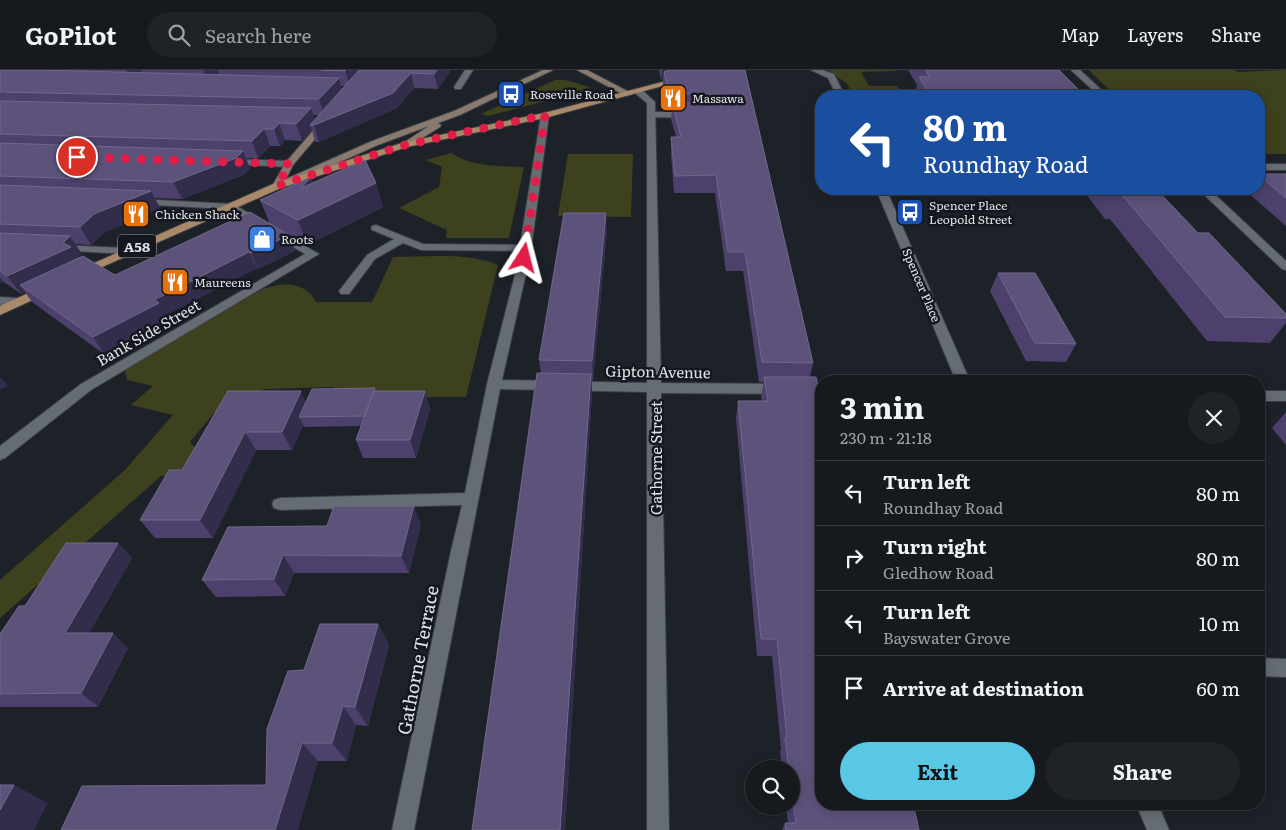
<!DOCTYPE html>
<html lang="en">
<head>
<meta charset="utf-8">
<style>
  :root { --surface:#161a1e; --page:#1f2327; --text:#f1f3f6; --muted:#9ea1a4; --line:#35383c; --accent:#59c8e5 }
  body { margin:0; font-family:Literata,serif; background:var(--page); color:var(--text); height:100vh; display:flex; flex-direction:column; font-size:19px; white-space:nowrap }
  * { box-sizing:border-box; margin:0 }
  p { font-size:16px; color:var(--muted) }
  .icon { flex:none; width:28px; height:28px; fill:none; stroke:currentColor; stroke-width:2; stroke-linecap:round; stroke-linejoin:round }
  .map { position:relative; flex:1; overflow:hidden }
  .sheet { position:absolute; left:815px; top:305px; width:450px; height:435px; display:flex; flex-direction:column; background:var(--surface); border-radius:20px; box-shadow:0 2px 12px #0003,0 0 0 1px var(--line) }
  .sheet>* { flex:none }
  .guide { position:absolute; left:815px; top:20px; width:450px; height:105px; border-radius:20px; box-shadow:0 2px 12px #0003,0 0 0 1px var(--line); background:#1a4fa0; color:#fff; overflow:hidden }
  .fabs { position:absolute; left:745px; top:690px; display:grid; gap:10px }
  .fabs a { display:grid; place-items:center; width:55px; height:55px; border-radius:50%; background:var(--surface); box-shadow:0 2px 12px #0003,0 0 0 1px var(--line); font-size:25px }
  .pin { position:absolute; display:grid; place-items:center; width:42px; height:42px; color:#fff; margin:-21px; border:2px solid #fff; border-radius:50%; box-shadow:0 1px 5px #0007 }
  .me { position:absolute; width:55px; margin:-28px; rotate:9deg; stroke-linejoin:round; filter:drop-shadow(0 0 4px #0008) }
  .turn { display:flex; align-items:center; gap:18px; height:105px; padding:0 25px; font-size:22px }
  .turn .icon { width:65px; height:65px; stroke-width:2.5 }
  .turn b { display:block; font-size:35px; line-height:42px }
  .round { display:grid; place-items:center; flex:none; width:52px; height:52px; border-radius:26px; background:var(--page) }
  .headline { display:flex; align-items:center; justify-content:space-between; height:85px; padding:0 25px }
  h1 { font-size:30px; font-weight:700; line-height:38px }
  .action { display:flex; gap:10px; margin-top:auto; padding:10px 25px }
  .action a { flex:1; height:58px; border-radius:30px; background:var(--accent); color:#111; font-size:20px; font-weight:700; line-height:58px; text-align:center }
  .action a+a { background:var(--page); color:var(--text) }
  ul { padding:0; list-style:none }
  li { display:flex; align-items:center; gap:15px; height:65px; padding:0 25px; border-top:1px solid var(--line) }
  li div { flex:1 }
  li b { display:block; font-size:19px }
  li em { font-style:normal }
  header { display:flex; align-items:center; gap:30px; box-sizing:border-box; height:70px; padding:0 25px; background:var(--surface); border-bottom:1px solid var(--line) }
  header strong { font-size:24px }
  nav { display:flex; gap:28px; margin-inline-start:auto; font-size:18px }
  .search { width:350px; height:45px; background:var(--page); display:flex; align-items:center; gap:12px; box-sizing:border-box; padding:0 18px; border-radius:28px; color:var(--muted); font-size:19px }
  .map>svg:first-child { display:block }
  .green { fill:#3e411d }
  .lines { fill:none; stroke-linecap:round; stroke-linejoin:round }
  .lane-casing { stroke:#3b3f44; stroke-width:2 }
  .street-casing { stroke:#3b3f44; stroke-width:2 }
  .secondary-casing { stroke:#3b3f44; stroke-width:2 }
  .primary-casing { stroke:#3b3f44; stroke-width:2 }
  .lane { fill:#666c73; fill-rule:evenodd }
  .street { fill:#666c73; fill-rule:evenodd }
  .secondary { fill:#887a6e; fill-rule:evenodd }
  .primary { fill:#aa896a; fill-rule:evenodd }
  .wall { fill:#4d406d; fill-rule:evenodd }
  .shaded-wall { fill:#332d4c }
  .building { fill:#5d527a; stroke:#71688b }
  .route { stroke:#e11d48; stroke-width:9; stroke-dasharray:0 16.2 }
  .labels { text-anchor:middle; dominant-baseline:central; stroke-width:5; stroke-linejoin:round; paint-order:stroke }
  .far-poi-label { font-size:12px; fill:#e0e3e7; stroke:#14181e; text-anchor:start }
  .far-street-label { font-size:12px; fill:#e0e3e7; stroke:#14181e }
  .shield { fill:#14181e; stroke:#a3a6ab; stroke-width:1 }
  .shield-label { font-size:14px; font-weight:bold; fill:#e0e3e7 }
  .street-label { font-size:15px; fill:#e0e3e7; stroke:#14181e }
  .near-street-label { font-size:18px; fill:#e0e3e7; stroke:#14181e }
</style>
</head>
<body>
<header>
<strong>GoPilot</strong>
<div class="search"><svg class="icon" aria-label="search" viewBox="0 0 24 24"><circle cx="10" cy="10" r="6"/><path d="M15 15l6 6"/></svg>Search here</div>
<nav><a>Map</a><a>Layers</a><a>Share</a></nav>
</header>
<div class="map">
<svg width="1286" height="760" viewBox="0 0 1286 760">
  <rect width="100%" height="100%" fill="#1d2228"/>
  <!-- green -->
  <g class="green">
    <path d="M828 0H895L898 1 861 2 869 16H897L903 26H855L846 13Z"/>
    <path d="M1089 0H1234L1238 2 1286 0V84H1259V26H1115Z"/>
    <path d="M555 10H566L589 17 588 20 488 46 481 44Z"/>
    <path d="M451 83C472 97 500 96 524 97L509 168H446L447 160 399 138 439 117 442 97 426 90Z"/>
    <path d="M568 84H633L631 147 558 146Z"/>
    <path d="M393 187C424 187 469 182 498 195L466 327H347L333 317 264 319 214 343 190 372 222 405 161 406 0 548V510L125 400 173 345 131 335 153 316 127 310 125 300 143 287 263 219C283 212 305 211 316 232H372Z"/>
  </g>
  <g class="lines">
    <!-- lane casing -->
    <g class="lane-casing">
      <g id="lane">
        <path d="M465 0H473L461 19H455L454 17Z"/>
        <path d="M651 42H692L696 45 692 48 648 47 647 45Z"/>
        <path d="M376 155 423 174 525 175 531 178 525 181 421 180 403 173 375 189 349 224H341L339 221 367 185 394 169 372 160 371 158 372 156Z"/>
        <path d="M1259 588 1286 589V607L1259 606Z"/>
      </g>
    </g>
    <!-- street casing -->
    <g class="street-casing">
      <g id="street">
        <path d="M811 0H822L834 4 845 26H837L828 8Z"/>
        <path d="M1071 0H1080L1108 26H1099Z"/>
        <path d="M636 20H642L655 32 661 313 821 314V324L661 323 669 760H647V322L500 319 414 760H392L451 481 462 435 280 440 274 438 272 434 274 430 280 428 465 423 487 314 517 197H525L527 199 502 310 647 313V33L636 24Z"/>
        <path d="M545 42 549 45 530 188 524 191 518 188 541 45Z"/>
        <path d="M229 89 289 91 294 94 289 97 226 94V90Z"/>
        <rect x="1259" y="94" width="27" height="6"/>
        <path d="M876 119H886L970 311H956Z"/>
        <path d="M1198 119H1209L1286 191V200L1282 199Z"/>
        <path d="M139 129 233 134 319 184 91 320 5 388 0 390V376L81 314 305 184 227 139 135 134 134 132Z"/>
        <path d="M59 175 127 178 133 181 127 184 55 180 53 178Z"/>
        <path d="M0 227 18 228 24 232 18 236 0 235Z"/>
        <rect x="1259" y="321" width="27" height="10"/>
        <path d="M1136 734H1158L1169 760H1147Z"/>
      </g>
    </g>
    <!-- secondary casing -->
    <g class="secondary-casing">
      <g id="secondary">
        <path d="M543 0H553L460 45 438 53 441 55 440 57 408 77H402L400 75 429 56 378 75 288 115H282L277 119 272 116 286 92 324 48 331 50 293 95 286 109 372 71 454 41Z"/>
        <path d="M577 0H587L633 24 626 26Z"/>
      </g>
    </g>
    <!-- primary casing -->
    <g class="primary-casing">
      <g id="primary">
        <path d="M708 0H721L545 48 407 77 281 118 84 205H76L74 203 76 201 273 114 402 73 544 43Z"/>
        <path d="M46 215 50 216 52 219 50 222 0 245V236Z"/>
      </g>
    </g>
    <!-- lane -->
    <use href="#lane" class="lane"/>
    <!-- street -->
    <use href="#street" class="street"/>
    <!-- secondary -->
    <use href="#secondary" class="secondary"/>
    <!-- primary -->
    <use href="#primary" class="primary"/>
  </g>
  <!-- wall -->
  <g class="wall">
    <path d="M0 0H451L438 19 414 18 397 38 319 72H315L312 60 302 71 285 70 280 76H270L258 88H245L250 98 243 105 182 129 155 128 160 138 105 162 91 175 75 174 82 184 77 188 78 189 115 205 270 154 260 130 313 113 383 137 307 175 289 165 295 181 258 199 257 198 166 245 169 250 104 284 32 232 25 222 21 224 4 212 0 213ZM341 16H345L342 20ZM313 45H319L315 50Z"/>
    <path d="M659 0H745L813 293 810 307 919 760H782L785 753H788L786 736H791V699H782L780 682 781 679 772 586H757L736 349 738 331H762L761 326 764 312H759L743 201H726L715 123H674L671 84V67H676L671 49 672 40H669L663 18V10H661Z"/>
    <path d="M908 0H1059L1085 26H914L917 15Z"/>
    <path d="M1259 104H1286V156L1246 121 1248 119H1259Z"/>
    <path d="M1082 119H1156L1198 163 1286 244V253L1270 273 1207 271 1110 149H1105Z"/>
    <path d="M607 161 593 310H592V323L565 760H472L541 303 539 290Z"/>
    <path d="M998 203 1076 274 1066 292 1026 291 990 221Z"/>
    <path d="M375 318V321H425L430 339 416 388H363L356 370 361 356 304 357 303 355 292 380H256L213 468H155L140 450 182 400 228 321 306 332Z"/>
    <path d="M1286 342V375L1272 358Z"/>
    <path d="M421 454 409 503H294L285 526 216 527 202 510 327 456Z"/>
    <path d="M118 473 132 488 89 563 128 578 98 637H0V564L25 536Z"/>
    <path d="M378 554 389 575 368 656 356 655 347 691H318L266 715 304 600Z"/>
  </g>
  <!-- shaded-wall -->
  <g class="shaded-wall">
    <path d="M126 0H141L142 1 130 9Z"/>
    <path d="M203 0H218L219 3 208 12Z"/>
    <path d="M346 0H364L350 16 345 1Z"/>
    <path d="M437 0H451L438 19 434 4Z"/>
    <path d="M662 0H701L664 2 663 10H661Z"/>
    <path d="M411 3 414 18 397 38 319 72 314 55H310L312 60 302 71 296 54 311 38 316 54Z"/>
    <path d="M339 8 343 24 324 45 319 29Z"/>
    <path d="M279 53 285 70 280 76 274 59Z"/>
    <path d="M264 59 270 76 258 88 252 71Z"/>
    <path d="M243 81 250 98 243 105 182 129 173 112Z"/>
    <path d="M311 107 319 131 301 118Z"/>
    <path d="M376 113 383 137 307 175 298 150Z"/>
    <path d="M151 121 160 138 105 162 91 175 80 157 94 144Z"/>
    <path d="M606 143 607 161 593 310 592 291Z"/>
    <path d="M289 165 295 181 258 199 251 183Z"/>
    <path d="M70 166 82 184 77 188 82 196 20 215 25 222 21 224 7 206 63 173Z"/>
    <path d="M249 182 257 198 166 245 169 250 104 284 93 267 154 230Z"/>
    <path d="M0 207 4 212 0 213Z"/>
    <path d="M591 304 592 323 565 760H560Z"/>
    <path d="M0 307 8 316 0 320Z"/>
    <path d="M301 321 309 340 299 347 303 355 292 380 282 362Z"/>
    <path d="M425 321 430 339 416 388 410 370Z"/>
    <path d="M245 362 256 380 213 468 200 450Z"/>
    <path d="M414 436 421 454 409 503 401 486Z"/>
    <path d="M118 473 132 488 81 577 65 563Z"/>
    <path d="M283 485 294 503 285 526 274 509Z"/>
    <path d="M378 554 389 575 368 656 355 637Z"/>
    <path d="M113 563 128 578 98 637 81 623Z"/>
    <path d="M343 636 356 655 347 691 332 673Z"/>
    <path d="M302 673 318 691 298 760H275Z"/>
    <path d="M14 715 48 733 34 760H0V740Z"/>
  </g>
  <!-- building -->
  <g class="building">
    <path d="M0 0H42L339 8 319 29 0 22Z"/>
    <path d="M321 0H346L345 1Z"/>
    <path d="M359 0H437L434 4 411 3 393 23 314 55H310Z"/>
    <path d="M671 0H745L813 293 762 292 745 182H728L716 105 675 106 671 67H681L672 33H719L725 29 719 24H669L664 2Z"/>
    <path d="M925 0H1059L1085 26H931L919 7H930Z"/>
    <path d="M0 31 311 38 296 54 279 53 274 59H264L252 71 0 64Z"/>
    <path d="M0 73 243 81 236 88 173 112 0 106Z"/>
    <path d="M365 90 376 113 298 150 260 130 311 107 301 118Z"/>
    <path d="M1259 104H1286V128L1259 105Z"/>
    <path d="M0 115 151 121 94 144 80 157 0 154Z"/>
    <path d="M1112 119H1156L1198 163H1209L1286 244V248L1225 247 1122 125H1117Z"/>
    <path d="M250 142 289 165 251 183 249 182 154 230 159 233 93 267 20 215 83 186 115 205Z"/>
    <path d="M564 143H606L592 291 539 290Z"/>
    <path d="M0 163 70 166 63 173 71 177 7 206 0 201Z"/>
    <path d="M998 203H1035L1076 274 1035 273Z"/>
    <path d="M537 303 591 304 560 760H472Z"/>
    <path d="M764 307H816L820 326 821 327V734H913L919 760H786L785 753H796L791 717V699H789L785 668H787L777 569H761L738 331H768Z"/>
    <path d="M375 318 364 346 299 347 312 319Z"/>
    <path d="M228 321H301L282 362H245L200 450H140L169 400H182Z"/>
    <path d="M374 321H425L410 370H356Z"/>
    <path d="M334 436H414L401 486 283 485 274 509 202 510 228 457 327 456Z"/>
    <path d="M66 473H118L65 563H113L81 623 0 624V564L19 536H25Z"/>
    <path d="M320 554H378L355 637 343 636 332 673H302L275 760H61L82 716 266 715 267 659 288 601 304 600Z"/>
    <path d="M0 715H14L0 740Z"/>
  </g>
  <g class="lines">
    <!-- route -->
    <path class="route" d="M77 87 290 94 277 116 405 75 545 45 524 188"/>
  </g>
  <!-- icons -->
  <defs>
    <g id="bus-square" transform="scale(1.4375)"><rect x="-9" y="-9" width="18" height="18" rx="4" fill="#1a4fb4" stroke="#14181e"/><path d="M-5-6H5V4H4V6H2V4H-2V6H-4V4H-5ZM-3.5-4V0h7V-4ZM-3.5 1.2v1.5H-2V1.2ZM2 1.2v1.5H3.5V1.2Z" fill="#fff"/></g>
    <g id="restaurant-square" transform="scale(1.4375)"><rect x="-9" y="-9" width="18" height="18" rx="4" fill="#e8710a" stroke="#14181e"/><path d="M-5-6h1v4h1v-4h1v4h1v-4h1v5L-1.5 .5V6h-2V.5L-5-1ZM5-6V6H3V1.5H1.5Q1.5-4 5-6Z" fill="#fff"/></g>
    <g id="shop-square" transform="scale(1.4375)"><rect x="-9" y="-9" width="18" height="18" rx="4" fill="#3f7fe0" stroke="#14181e"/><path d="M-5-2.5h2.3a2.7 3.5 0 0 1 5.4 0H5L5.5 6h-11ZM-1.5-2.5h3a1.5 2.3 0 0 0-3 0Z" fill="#fff"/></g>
  </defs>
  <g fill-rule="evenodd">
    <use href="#bus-square" x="511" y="24"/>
    <use href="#restaurant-square" x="673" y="28"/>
    <use href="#bus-square" x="910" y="142"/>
    <use href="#restaurant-square" x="136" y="144"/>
    <use href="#shop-square" x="262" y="169"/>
    <use href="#restaurant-square" x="175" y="212"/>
  </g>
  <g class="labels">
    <!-- far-poi labels -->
    <g class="far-poi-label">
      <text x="530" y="24">Roseville Road</text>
      <text x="692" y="28">Massawa</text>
      <text x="929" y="135">Spencer Place<tspan x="929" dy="14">Leopold Street</tspan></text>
      <text x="155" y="144">Chicken Shack</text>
      <text x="281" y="169">Roots</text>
      <text x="194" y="212">Maureens</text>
    </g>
    <!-- far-street labels -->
    <g class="far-street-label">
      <text transform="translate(922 215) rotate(67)">Spencer Place</text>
    </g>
    <!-- shield labels -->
    <rect class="shield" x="118" y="164.5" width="38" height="23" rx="4"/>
    <g class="shield-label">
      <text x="137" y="176">A58</text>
    </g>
    <!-- street labels -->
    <g class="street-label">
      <text transform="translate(148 262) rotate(-30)">Bank Side Street</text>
      <text transform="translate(658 301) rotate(1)">Gipton Avenue</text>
      <text transform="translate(655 388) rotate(-90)">Gathorne Street</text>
    </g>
    <!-- near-street labels -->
    <g class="near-street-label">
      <text transform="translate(417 590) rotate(-79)">Gathorne Terrace</text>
    </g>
  </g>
</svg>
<div class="fabs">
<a><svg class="icon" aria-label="search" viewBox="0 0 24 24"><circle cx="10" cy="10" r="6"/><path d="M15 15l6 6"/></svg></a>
</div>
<div class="pin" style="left:77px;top:87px;background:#d93025"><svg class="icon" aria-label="arrive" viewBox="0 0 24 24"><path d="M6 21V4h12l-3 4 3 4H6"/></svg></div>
<svg class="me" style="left:524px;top:188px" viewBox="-20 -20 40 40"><path d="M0-17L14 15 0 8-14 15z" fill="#e11d48" stroke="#fff" stroke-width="4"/></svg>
<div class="guide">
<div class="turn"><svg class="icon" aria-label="left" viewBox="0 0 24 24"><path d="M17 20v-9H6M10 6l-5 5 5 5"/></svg><div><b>80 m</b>Roundhay Road</div></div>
</div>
<section class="sheet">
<div class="headline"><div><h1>3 min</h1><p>230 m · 21:18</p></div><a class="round"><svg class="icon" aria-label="close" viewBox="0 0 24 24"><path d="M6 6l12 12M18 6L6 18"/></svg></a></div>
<ul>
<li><svg class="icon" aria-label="left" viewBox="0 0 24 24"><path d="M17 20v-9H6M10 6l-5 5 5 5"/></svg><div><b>Turn left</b><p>Roundhay Road</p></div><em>80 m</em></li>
<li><svg class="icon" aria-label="right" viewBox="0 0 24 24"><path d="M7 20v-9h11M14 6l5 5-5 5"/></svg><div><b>Turn right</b><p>Gledhow Road</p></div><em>80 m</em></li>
<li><svg class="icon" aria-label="left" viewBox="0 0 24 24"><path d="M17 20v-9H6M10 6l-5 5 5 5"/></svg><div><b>Turn left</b><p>Bayswater Grove</p></div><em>10 m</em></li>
<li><svg class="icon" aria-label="arrive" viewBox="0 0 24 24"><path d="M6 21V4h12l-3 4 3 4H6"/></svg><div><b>Arrive at destination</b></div><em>60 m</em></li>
</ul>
<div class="action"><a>Exit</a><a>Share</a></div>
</section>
</div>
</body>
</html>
